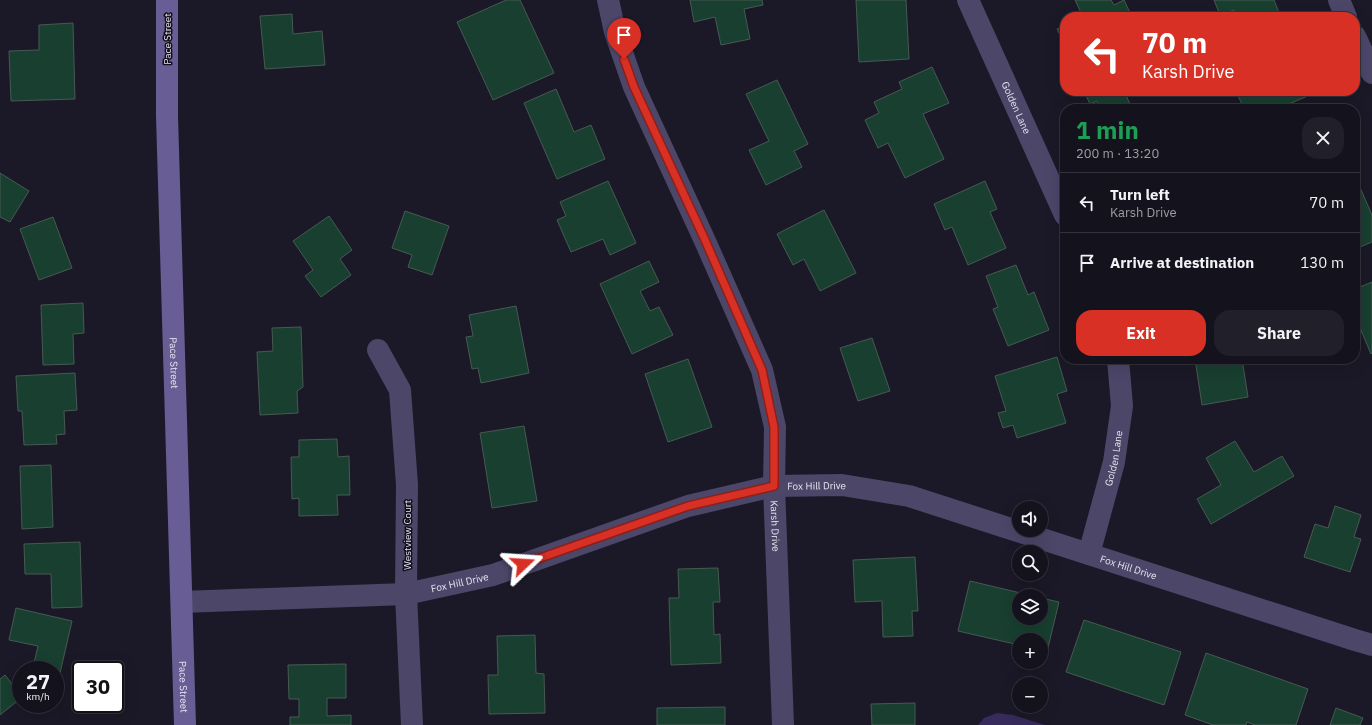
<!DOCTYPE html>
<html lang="en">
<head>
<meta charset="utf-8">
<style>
  :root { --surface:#14131d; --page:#21202a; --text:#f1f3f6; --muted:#9d9ea4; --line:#33323b; --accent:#d93025 }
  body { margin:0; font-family:"IBM Plex Sans",sans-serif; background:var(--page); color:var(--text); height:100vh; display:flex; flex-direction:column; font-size:15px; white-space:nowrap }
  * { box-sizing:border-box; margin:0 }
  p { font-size:13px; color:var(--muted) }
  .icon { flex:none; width:22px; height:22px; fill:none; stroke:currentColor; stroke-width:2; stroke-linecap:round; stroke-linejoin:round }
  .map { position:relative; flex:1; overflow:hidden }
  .drawer { position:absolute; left:1060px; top:104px; width:300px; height:260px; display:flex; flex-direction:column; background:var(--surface); border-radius:16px; box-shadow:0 4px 16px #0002,0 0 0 1px var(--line) }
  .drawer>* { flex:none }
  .top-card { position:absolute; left:1060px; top:12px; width:300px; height:84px; border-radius:16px; box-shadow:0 4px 16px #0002,0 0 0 1px var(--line); background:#d93025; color:#fff; overflow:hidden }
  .buttons { position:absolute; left:1012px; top:501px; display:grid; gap:8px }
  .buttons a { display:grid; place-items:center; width:36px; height:36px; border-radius:50%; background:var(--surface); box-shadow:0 4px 16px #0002,0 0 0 1px var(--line); font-size:20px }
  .speed { position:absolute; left:12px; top:661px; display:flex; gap:8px; font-size:20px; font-weight:700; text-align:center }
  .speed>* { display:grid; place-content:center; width:52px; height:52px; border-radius:50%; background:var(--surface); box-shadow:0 4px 16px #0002,0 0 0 1px var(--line); line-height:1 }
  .speed small { font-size:10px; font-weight:400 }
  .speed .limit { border:2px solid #111; border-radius:6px; background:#fff; color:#111 }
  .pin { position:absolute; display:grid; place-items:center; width:34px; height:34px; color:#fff; margin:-41px -17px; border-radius:50% 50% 50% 0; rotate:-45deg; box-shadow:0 0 4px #0007 }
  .pin .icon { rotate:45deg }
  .me { position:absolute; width:44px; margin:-22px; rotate:70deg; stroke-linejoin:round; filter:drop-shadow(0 0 3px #0008) }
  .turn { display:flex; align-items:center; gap:14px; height:84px; padding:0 16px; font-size:18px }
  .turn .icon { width:52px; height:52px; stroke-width:2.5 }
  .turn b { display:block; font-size:28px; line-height:34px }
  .round { display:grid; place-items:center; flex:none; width:42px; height:42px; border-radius:16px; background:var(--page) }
  .head { display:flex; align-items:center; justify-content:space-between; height:68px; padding:0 16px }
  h1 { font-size:24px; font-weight:700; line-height:30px; color:#1e9e55 }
  .button { display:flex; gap:8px; margin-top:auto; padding:8px 16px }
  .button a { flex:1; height:46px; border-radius:16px; background:var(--accent); color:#fff; font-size:16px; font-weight:700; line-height:46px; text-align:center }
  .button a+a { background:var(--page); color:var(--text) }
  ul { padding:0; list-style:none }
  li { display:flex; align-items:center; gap:12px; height:60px; padding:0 16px; border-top:1px solid var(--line) }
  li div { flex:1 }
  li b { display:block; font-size:15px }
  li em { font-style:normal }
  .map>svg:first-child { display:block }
  .green { fill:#362b5b }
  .building { fill:#183f30; stroke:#475a51 }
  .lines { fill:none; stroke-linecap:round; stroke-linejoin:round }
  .street { stroke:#4c4669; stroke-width:22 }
  .secondary { stroke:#685d95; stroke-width:22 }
  .route-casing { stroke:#8d1f18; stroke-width:10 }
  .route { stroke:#d93025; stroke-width:7 }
  .labels { text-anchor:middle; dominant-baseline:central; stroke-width:3; stroke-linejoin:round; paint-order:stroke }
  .street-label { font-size:10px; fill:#e6e4ee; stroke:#12101d }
</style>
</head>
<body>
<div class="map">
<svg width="1372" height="725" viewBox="0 0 1372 725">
  <rect width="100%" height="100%" fill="#1b1927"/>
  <!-- green -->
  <path class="green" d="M997 713 1013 715 1045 725H978L984 718Z"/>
  <!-- building -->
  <g class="building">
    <path d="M506 0H520L554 73 493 100 457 22Z"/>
    <path d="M690 0H762L763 5 744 9 750 39 721 45 715 17 694 22Z"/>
    <path d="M856 0H906L909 59 859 62Z"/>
    <path d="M1075 0H1111L1114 5 1124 0 1132 17H1083Z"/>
    <path d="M1214 0H1274L1280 15 1273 17H1237L1234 10 1220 15Z"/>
    <path d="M292 14 293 34 322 31 325 65 265 69 260 16Z"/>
    <path d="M73 23 75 99 11 101 9 51 39 50V25Z"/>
    <path d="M1065 26V45L1057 29Z"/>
    <path d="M932 67 949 103 923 114 944 159 905 178 888 143 878 148 865 120 879 113 874 102 902 89 899 82Z"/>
    <path d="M777 80 808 144 794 151 802 167 766 185 749 150 769 141 746 94Z"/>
    <path d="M556 89 574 132 591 125 605 159 557 179 524 103Z"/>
    <path d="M1084 91H1135L1126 95 1132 109H1101L1097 101 1090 104Z"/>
    <path d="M1236 91H1308L1310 95 1282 107 1283 109H1244Z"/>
    <path d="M0 173 29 191 10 222 0 217Z"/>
    <path d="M1355 176 1372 215V242L1355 249Z"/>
    <path d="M608 181 636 243 610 255 603 239 571 252 557 220 566 216 560 202Z"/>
    <path d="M985 181 997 209 990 212 1006 248 968 265 952 227 945 230 934 204Z"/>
    <path d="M824 210 856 273 820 291 804 259 793 265 777 234Z"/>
    <path d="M405 211 449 226 432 275 408 267 412 255 392 248Z"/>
    <path d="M329 216 352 250 340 259 351 275 321 297 305 276 313 270 293 241Z"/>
    <path d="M53 217 72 268 39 280 20 229Z"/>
    <path d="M649 261 659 282 640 291 650 311 659 307 673 335 632 354 600 284Z"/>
    <path d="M1016 265 1028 295 1034 292 1049 330 1008 346 993 309 998 307 986 276Z"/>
    <path d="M1372 282V353L1371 354 1355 316V289Z"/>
    <path d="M83 303 84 333 73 334 74 364 43 365 41 305Z"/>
    <path d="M516 306 529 373 481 383 478 368 472 369 466 337 473 336 469 315Z"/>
    <path d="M301 327 303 387 297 391 298 413 260 415 257 352 273 351 272 328Z"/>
    <path d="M872 338 890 391 858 401 840 348Z"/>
    <path d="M1057 357 1067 391 1057 394 1066 423 1017 438 1013 425 1003 428 998 413 1006 411 995 376Z"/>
    <path d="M688 359 712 427 668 442 645 374Z"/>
    <path d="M1195 359H1242L1248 397 1202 405Z"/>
    <path d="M75 373 77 410 64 411 65 434 56 435 57 444 24 445 22 411H18L16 376Z"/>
    <path d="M524 426 537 501 492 508 480 433Z"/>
    <path d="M337 439 338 457 349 456 350 495H337L338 515 299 516V498L292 499 291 457H299V440Z"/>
    <path d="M1235 441 1254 472 1282 456 1294 476 1211 524 1197 499 1221 485 1206 458Z"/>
    <path d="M51 465 53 527 22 529 20 466Z"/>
    <path d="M1335 506 1361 515 1354 537 1361 539 1350 572 1304 557 1315 524 1328 528Z"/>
    <path d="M80 542 82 607 52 608 51 574H25L24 544Z"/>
    <path d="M915 557 918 611H912L913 636 883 637 882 601 855 602 853 560Z"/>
    <path d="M718 568 720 602H713L714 635 720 634 721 663 671 665 669 598H679L678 569Z"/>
    <path d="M970 581 1033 596H1019V618H1041V598L1059 602 1047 652 1041 651V640H1019V645L958 631Z"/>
    <path d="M16 608 72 621 60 673 55 672V670H47L33 667 38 646 9 640Z"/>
    <path d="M1084 620 1181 652 1164 705 1066 672Z"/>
    <path d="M535 635 536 673 544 674 545 713 489 714 488 675H498L497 636Z"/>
    <path d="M1206 653 1308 689 1296 725H1255L1247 722 1246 725H1213L1185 715Z"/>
    <path d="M346 664V698H327V716L351 715V725H290V717H299V699H289L288 665Z"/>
    <path d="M5 675 21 696V698L0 715V679Z"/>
    <path d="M915 703V725H872L871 704Z"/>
    <path d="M725 707V725H657V708Z"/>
    <path d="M1336 708 1363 718 1360 725H1330Z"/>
  </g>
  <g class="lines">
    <!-- street -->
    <g class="street">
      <path id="s1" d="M608 0 615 32 634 87 705 241 762 370 775 427 774 486 783 725"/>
      <path id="s2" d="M968 0 1065 215"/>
      <path d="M1339 0 1346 17"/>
      <path d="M1355 36 1372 73"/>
      <path d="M378 350 400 390 407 485 406 594 412 725"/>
      <path id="s3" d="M1089 554 1114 462 1122 406 1118 359"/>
      <path id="s4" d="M182 602 406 594 493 575 688 506 774 486 842 485 909 496 1355 640 1372 645"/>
    </g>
    <!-- secondary -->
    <path class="secondary" id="s5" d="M167 0V116L185 725"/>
  </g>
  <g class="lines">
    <!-- route casing -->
    <g class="route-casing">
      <path id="route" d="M523 564 688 506 774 486V427L762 370 705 240 634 87 624 59"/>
    </g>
    <!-- route -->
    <use href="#route" class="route"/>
  </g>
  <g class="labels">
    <!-- street labels -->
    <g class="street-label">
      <text transform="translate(167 39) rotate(-90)">Pace Street</text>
      <text stroke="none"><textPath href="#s2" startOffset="118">Golden Lane</textPath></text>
      <text stroke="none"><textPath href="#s5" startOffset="363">Pace Street</textPath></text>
      <text stroke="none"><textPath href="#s3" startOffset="99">Golden Lane</textPath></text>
      <text stroke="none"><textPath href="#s4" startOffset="651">Fox Hill Drive</textPath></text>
      <text stroke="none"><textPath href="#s1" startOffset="559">Karsh Drive</textPath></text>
      <text transform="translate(407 535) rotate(-90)">Westview Court</text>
      <text stroke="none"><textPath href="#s4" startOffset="975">Fox Hill Drive</textPath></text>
      <text stroke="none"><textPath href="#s4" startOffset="279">Fox Hill Drive</textPath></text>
      <text stroke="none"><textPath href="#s5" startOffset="687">Pace Street</textPath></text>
    </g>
  </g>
</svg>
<div class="buttons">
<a><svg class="icon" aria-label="sound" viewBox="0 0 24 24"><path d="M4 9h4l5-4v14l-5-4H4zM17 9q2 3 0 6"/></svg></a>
<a><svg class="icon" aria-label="search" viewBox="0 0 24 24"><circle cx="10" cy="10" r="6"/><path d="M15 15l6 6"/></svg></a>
<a><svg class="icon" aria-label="layers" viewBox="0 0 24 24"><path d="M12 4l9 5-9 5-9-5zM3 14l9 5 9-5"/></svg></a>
<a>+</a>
<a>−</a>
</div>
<div class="speed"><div>27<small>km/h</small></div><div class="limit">30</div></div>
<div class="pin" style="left:624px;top:59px;background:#d93025"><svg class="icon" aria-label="arrive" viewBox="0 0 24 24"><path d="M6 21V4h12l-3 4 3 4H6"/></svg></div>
<svg class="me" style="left:523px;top:564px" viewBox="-20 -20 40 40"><path d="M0-17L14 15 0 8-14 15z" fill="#d93025" stroke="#fff" stroke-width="4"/></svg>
<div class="top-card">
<div class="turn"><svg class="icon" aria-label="left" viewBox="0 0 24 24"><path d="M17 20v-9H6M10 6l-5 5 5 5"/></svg><div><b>70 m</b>Karsh Drive</div></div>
</div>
<section class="drawer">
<div class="head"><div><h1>1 min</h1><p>200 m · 13:20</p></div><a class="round"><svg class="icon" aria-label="close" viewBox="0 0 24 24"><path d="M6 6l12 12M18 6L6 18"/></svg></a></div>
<ul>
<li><svg class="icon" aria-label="left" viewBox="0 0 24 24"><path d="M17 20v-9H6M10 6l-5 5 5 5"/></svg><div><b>Turn left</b><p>Karsh Drive</p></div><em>70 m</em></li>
<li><svg class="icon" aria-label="arrive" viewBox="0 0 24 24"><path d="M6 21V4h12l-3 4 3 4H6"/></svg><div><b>Arrive at destination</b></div><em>130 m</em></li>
</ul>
<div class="button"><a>Exit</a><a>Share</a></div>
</section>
</div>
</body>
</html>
